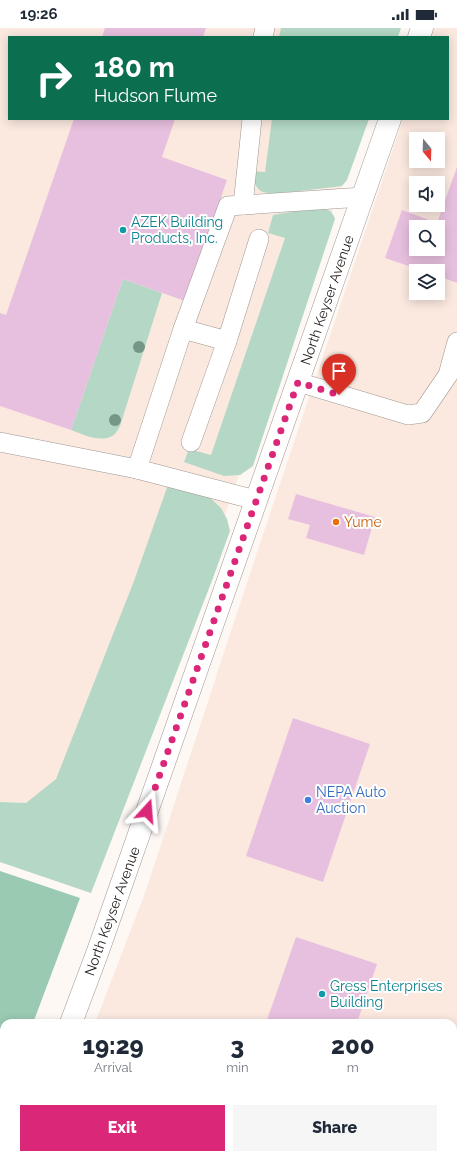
<!DOCTYPE html>
<html lang="en">
<head>
<meta charset="utf-8">
<style>
  :root { --surface:#fff; --page:#f6f6f7; --text:#1f2937; --muted:#747a83; --accent:#db2777 }
  body { margin:0; font-family:Raleway,sans-serif; background:var(--page); color:var(--text); height:100vh; display:flex; flex-direction:column; font-size:15px; white-space:nowrap }
  * { box-sizing:border-box; margin:0 }
  p { font-size:13px; color:var(--muted) }
  .icon { flex:none; width:22px; height:22px; fill:none; stroke:currentColor; stroke-width:2; stroke-linecap:round; stroke-linejoin:round }
  .map { position:relative; flex:1; overflow:hidden }
  .details { position:absolute; left:0px; top:991px; width:457px; height:140px; display:flex; flex-direction:column; background:var(--surface); border-radius:12px 12px 0 0; box-shadow:0 2px 10px #0003 }
  .details>* { flex:none }
  .banner { position:absolute; left:8px; top:8px; width:441px; height:84px; border-radius:0px; box-shadow:0 2px 10px #0003; background:#0b6e4f; color:#fff; overflow:hidden }
  .needle { width:26px; rotate:161deg }
  .buttons { position:absolute; left:409px; top:104px; display:grid; gap:8px }
  .buttons a { display:grid; place-items:center; width:36px; height:36px; border-radius:0px; background:var(--surface); box-shadow:0 2px 10px #0003; font-size:20px }
  .pin { position:absolute; display:grid; place-items:center; width:34px; height:34px; color:#fff; margin:-41px -17px; border-radius:50% 50% 50% 0; rotate:-45deg; box-shadow:0 0 4px #0007 }
  .pin .icon { rotate:45deg }
  .me { position:absolute; width:44px; margin:-22px; rotate:19deg; stroke-linejoin:round; filter:drop-shadow(0 0 3px #0008) }
  .turn { display:flex; align-items:center; gap:14px; height:84px; padding:0 20px; font-size:18px }
  .turn .icon { width:52px; height:52px; stroke-width:2.5 }
  .turn b { display:block; font-size:28px; line-height:34px }
  .eta { display:flex; justify-content:space-evenly; align-items:center; height:68px; text-align:center }
  .eta b { font-size:24px; font-weight:800; line-height:28px }
  .button { display:flex; gap:8px; margin-top:auto; padding:8px 20px }
  .button a { flex:1; height:46px; border-radius:0px; background:var(--accent); color:#fff; font-size:16px; font-weight:800; line-height:46px; text-align:center }
  .button a+a { background:var(--page); color:var(--text) }
  .status { display:flex; justify-content:space-between; align-items:center; height:28px; padding:0 20px; background:var(--surface); direction:ltr }
  .status svg { height:11px; fill:currentColor }
  .map>svg:first-child { display:block }
  .built { fill:#fbe9e0; fill-rule:evenodd }
  .green { fill:#b4d8c5 }
  .forest { fill:#9acab2 }
  .building { fill:#e8c0df; fill-rule:evenodd }
  .lines { fill:none; stroke-linecap:round; stroke-linejoin:round }
  .minor-casing { stroke:#9f9691; stroke-width:20 }
  .major-casing { stroke:#9f9691; stroke-width:23 }
  .minor { stroke:#fff; stroke-width:19 }
  .major { stroke:#fff; stroke-width:22 }
  .tree { fill:#769688 }
  .route { stroke:#db2777; stroke-width:7; stroke-dasharray:0 12.6 }
  .culture-dot { fill:#0f9aa8; stroke:#fff; stroke-width:1.5 }
  .food-dot { fill:#e8710a; stroke:#fff; stroke-width:1.5 }
  .shop-dot { fill:#3f7fe0; stroke:#fff; stroke-width:1.5 }
  .labels { text-anchor:middle; dominant-baseline:central; stroke-width:4; stroke-linejoin:round; paint-order:stroke }
  .culture-label { font-size:14px; fill:#0d838f; stroke:#fff; text-anchor:start }
  .street-label { font-size:14px; fill:#262220; stroke:#fff }
  .food-label { font-size:14px; fill:#c56008; stroke:#fff; text-anchor:start }
  .shop-label { font-size:14px; fill:#366cbe; stroke:#fff; text-anchor:start }
</style>
</head>
<body>
<div class="status"><b>19:26</b><svg viewBox="0 0 49 12"><path d="M0 12V9h3v3zM5 12V6h3v6zM10 12V3h3v9zM15 12V0h3v12zM26 1h20v11H26zM47 4h2v5h-2z"/></svg></div>
<div class="map">
<svg width="457" height="1131" viewBox="0 0 457 1131">
  <rect width="100%" height="100%" fill="#fef8f5"/>
  <!-- built -->
  <g class="built">
    <path d="M0 0H397L394 9H9V91H365L91 865 0 834Z"/>
    <path d="M433 0H457V1131H43L44 1127H453V995H95L145 865 259 518 403 91H448V9H430ZM416 111H438V133H416ZM416 155H438V177H416ZM416 199H438V221H416ZM416 243H438V265H416Z"/>
  </g>
  <!-- green -->
  <g class="green">
    <path d="M281 0H401L398 9H279Z"/>
    <path d="M272 91H369L347 152 342 158 274 166C271 165 266 165 263 164 255 161 253 151 251 143L265 144Z"/>
    <path d="M313 180C323 180 332 180 335 191L253 438 240 447 224 448 184 434 189 421 211 427 285 210 268 205 273 187Z"/>
    <path d="M123 251 162 265 120 398C118 402 115 407 112 408 100 415 82 406 71 402Z"/>
    <path d="M169 454 206 466 221 480 227 491 230 503 213 550 91 865 0 834V774L26 775 56 751 134 553Z"/>
  </g>
  <!-- forest -->
  <path class="forest" d="M0 843 80 870 33 995H4V1072L0 1083Z"/>
  <!-- building -->
  <g class="building">
    <path d="M105 0H206L203 9H102Z"/>
    <path d="M74 91H175L162 129 227 152 185 273 123 251 71 402 0 378V285L6 287Z"/>
    <path d="M457 139V255L438 248V243H423L385 230 402 182 437 195ZM416 199H438V221H416Z"/>
    <path d="M296 466 375 489 364 527 306 510 310 497 288 491Z"/>
    <path d="M293 690 370 716 323 854 246 828Z"/>
    <path d="M296 909 377 936 357 995H266Z"/>
    <path d="M180 1127H314L313 1131H179Z"/>
  </g>
  <g class="lines">
    <!-- minor casing -->
    <g class="minor-casing">
      <g id="minor">
        <path d="M263 9 265 0"/>
        <path d="M243 177 252 91"/>
        <path d="M183 301 227 313"/>
        <path d="M298 354 408 387 422 385 448 347 457 314"/>
        <path d="M0 414 137 441"/>
        <path d="M191 414 227 313 259 211"/>
        <path d="M256 472 137 441 183 301 228 178 363 169"/>
      </g>
    </g>
    <!-- major casing -->
    <g class="major-casing">
      <g id="major">
        <path d="M419 9 422 0"/>
        <path d="M71 995 98 923 390 91"/>
        <path d="M21 1131 23 1127"/>
      </g>
    </g>
    <!-- minor -->
    <use href="#minor" class="minor"/>
    <!-- major -->
    <use href="#major" class="major"/>
  </g>
  <!-- trees -->
  <g class="tree">
    <circle cx="139" cy="319" r="6"/>
    <circle cx="115" cy="392" r="6"/>
  </g>
  <g class="lines">
    <!-- route -->
    <path class="route" d="M147 783 298 354 339 367"/>
  </g>
  <!-- markers -->
  <g class="culture-dot">
    <circle cx="123" cy="202" r="4"/>
    <circle cx="322" cy="966" r="4"/>
  </g>
  <circle class="food-dot" cx="336" cy="494" r="4"/>
  <circle class="shop-dot" cx="308" cy="772" r="4"/>
  <g class="labels">
    <!-- culture labels -->
    <g class="culture-label">
      <text x="131" y="194">AZEK Building<tspan x="131" dy="16">Products, Inc.</tspan></text>
      <text x="330" y="958">Gress Enterprises<tspan x="330" dy="16">Building</tspan></text>
    </g>
    <!-- street labels -->
    <g class="street-label">
      <text transform="translate(327 272) rotate(-71)">North Keyser Avenue</text>
      <text transform="translate(112 883) rotate(-70)">North Keyser Avenue</text>
    </g>
    <!-- food labels -->
    <g class="food-label">
      <text x="344" y="494">Yume</text>
    </g>
    <!-- shop labels -->
    <g class="shop-label">
      <text x="316" y="764">NEPA Auto<tspan x="316" dy="16">Auction</tspan></text>
    </g>
  </g>
</svg>
<div class="buttons">
<a><svg class="needle" viewBox="-14 -14 28 28"><path d="M0-13l5 13h-10z" fill="#e53935"/><path d="M0 13l5-13h-10z" fill="#747a83"/></svg></a>
<a><svg class="icon" aria-label="sound" viewBox="0 0 24 24"><path d="M4 9h4l5-4v14l-5-4H4zM17 9q2 3 0 6"/></svg></a>
<a><svg class="icon" aria-label="search" viewBox="0 0 24 24"><circle cx="10" cy="10" r="6"/><path d="M15 15l6 6"/></svg></a>
<a><svg class="icon" aria-label="layers" viewBox="0 0 24 24"><path d="M12 4l9 5-9 5-9-5zM3 14l9 5 9-5"/></svg></a>
</div>
<div class="pin" style="left:339px;top:367px;background:#d93025"><svg class="icon" aria-label="arrive" viewBox="0 0 24 24"><path d="M6 21V4h12l-3 4 3 4H6"/></svg></div>
<svg class="me" style="left:147px;top:783px" viewBox="-20 -20 40 40"><path d="M0-17L14 15 0 8-14 15z" fill="#db2777" stroke="#fff" stroke-width="4"/></svg>
<div class="banner">
<div class="turn"><svg class="icon" aria-label="right" viewBox="0 0 24 24"><path d="M7 20v-9h11M14 6l5 5-5 5"/></svg><div><b>180 m</b>Hudson Flume</div></div>
</div>
<section class="details">
<div class="eta">
<div><b>19:29</b><p>Arrival</p></div>
<div><b>3</b><p>min</p></div>
<div><b>200</b><p>m</p></div>
</div>
<div class="button"><a>Exit</a><a>Share</a></div>
</section>
</div>
</body>
</html>
